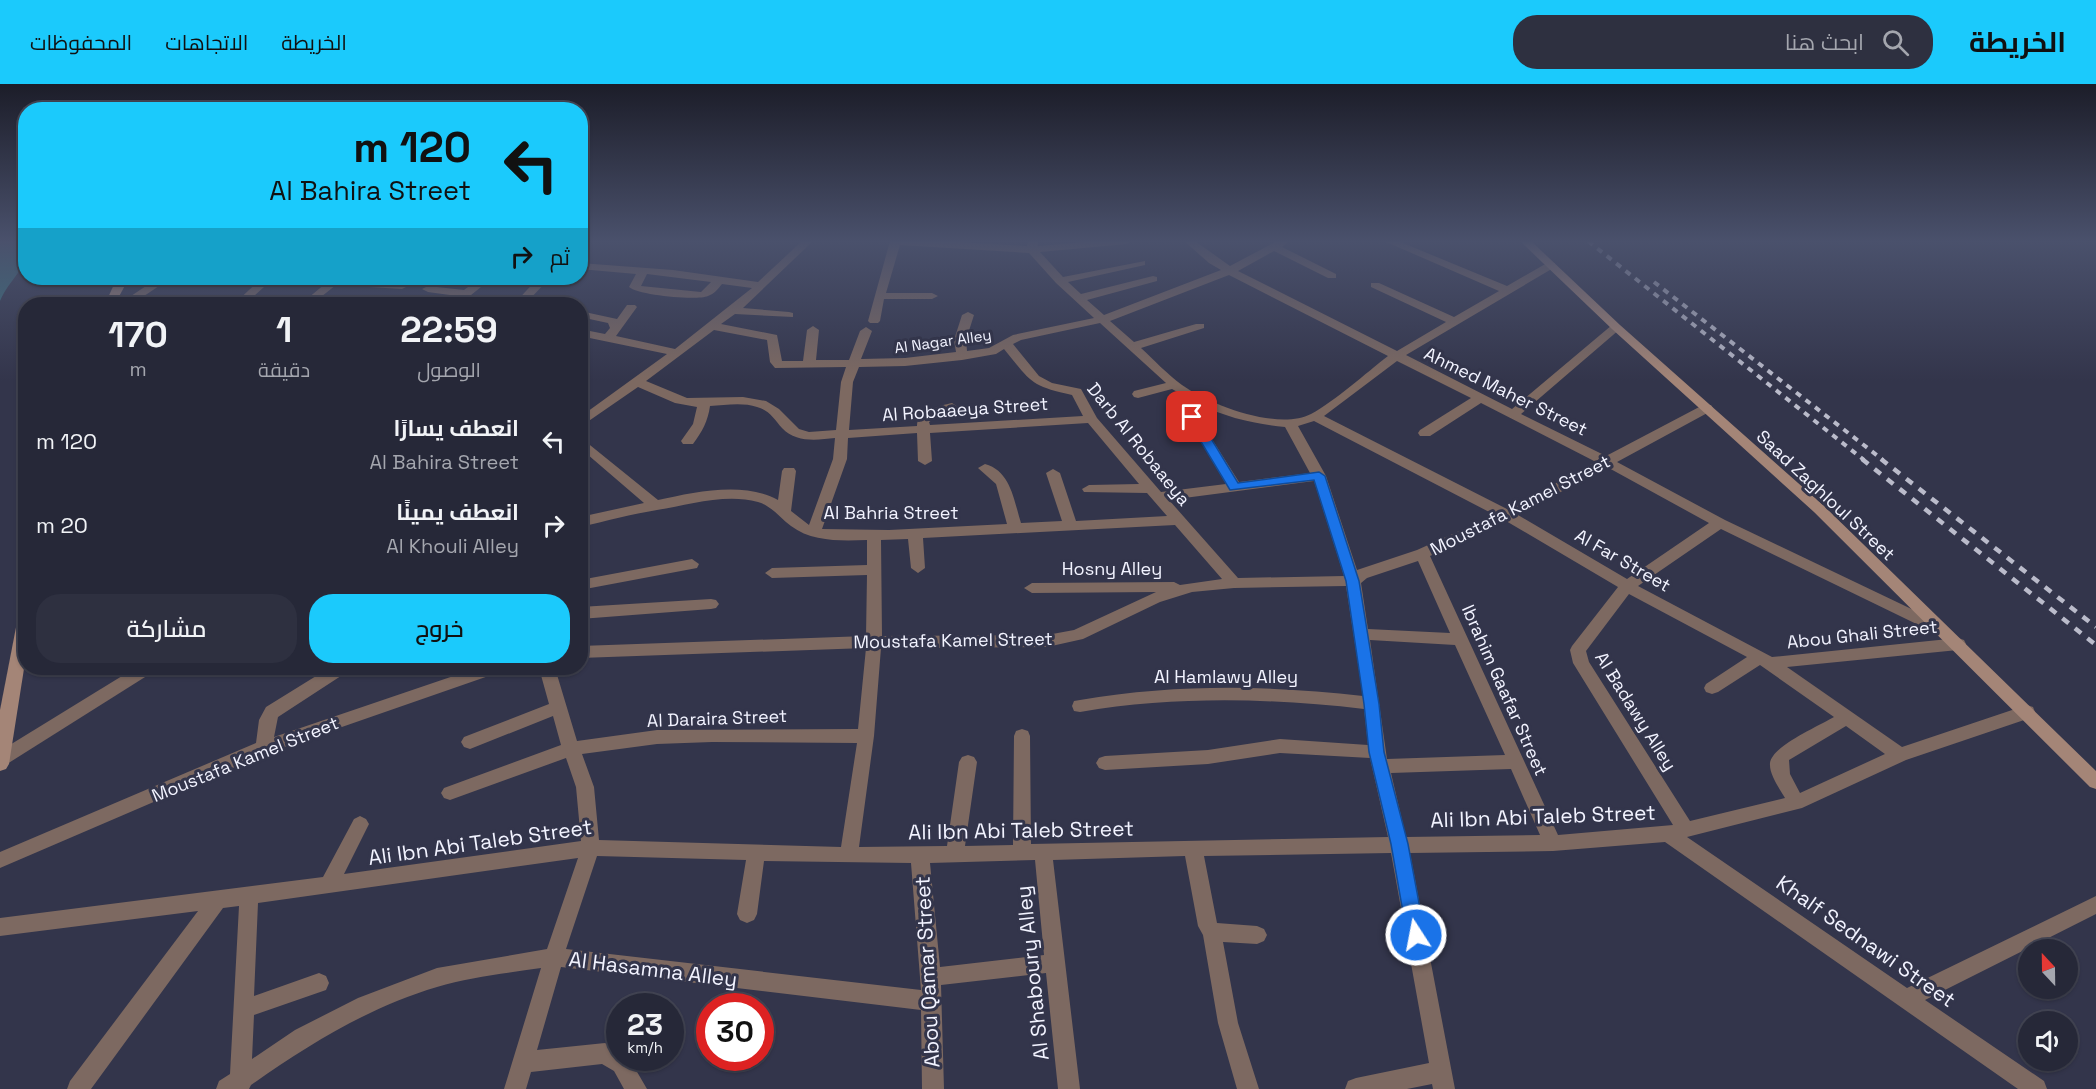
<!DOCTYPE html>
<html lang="ar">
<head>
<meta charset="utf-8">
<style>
  :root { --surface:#262838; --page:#2e3040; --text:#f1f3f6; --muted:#a4a6ae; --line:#424453; --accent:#1bcafc }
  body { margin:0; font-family:"Space Grotesk",Cairo,sans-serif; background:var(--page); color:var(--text); direction:rtl; height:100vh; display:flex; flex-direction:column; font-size:22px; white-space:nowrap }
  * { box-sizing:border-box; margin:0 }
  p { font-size:20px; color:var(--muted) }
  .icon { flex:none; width:33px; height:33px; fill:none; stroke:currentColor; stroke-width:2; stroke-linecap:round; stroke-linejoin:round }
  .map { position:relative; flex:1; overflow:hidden; direction:ltr }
  .drawer { position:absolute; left:18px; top:213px; width:570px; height:378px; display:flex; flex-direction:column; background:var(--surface); border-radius:24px; box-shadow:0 2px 4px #0004,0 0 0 2px var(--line); direction:rtl }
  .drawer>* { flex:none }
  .banner { position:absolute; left:18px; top:18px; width:570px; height:183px; border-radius:24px; box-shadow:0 2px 4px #0004,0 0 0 2px var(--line); direction:rtl; background:#1bcafc; color:#111; overflow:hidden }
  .needle { width:39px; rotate:338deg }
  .tools { position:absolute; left:2018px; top:855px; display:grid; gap:12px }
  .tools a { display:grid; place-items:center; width:60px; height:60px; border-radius:50%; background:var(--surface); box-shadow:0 2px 4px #0004,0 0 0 2px var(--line); font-size:30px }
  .speed { position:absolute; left:606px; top:909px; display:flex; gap:12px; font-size:30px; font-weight:700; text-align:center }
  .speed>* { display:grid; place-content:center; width:78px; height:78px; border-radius:50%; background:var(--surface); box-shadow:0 2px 4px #0004,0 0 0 2px var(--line); line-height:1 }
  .speed small { font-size:15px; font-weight:400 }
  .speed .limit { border:9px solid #d22; background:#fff; color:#111 }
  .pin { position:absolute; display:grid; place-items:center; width:51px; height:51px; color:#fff; margin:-26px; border-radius:12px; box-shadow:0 3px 9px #0006 }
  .me { position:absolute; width:66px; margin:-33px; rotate:349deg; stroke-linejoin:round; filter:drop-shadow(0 0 4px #0008) }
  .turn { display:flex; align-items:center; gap:21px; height:126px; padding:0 18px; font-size:27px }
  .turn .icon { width:78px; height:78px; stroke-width:2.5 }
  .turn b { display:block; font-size:42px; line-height:51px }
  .then { display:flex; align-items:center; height:57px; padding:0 18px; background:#0003; gap:12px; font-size:22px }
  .eta { display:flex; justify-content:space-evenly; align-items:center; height:102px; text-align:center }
  .eta b { font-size:36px; font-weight:600; line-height:42px }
  .action { display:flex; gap:12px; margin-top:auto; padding:12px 18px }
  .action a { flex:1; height:69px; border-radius:24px; background:var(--accent); color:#111; font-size:24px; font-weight:600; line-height:69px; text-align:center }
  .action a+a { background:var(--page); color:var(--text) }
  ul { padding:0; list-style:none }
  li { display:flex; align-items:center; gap:18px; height:84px; padding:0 18px }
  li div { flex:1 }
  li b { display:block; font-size:22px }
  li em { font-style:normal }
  header { display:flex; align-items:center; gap:36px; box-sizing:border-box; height:84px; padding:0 30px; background:var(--accent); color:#111 }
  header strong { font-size:28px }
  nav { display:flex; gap:33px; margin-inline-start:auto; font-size:21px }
  .search { width:420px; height:54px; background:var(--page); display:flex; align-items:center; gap:15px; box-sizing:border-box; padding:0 21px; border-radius:24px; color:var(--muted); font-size:22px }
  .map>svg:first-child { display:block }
  .water { fill:#3a7581 }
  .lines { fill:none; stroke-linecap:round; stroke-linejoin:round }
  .minor { fill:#7d6961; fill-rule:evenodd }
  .secondary { fill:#a48577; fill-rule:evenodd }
  .rail-far1 { stroke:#babbca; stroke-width:4; stroke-dasharray:6 6; stroke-linecap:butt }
  .rail { stroke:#babbca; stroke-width:4.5; stroke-dasharray:8 8; stroke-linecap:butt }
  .route { fill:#1a73e8; stroke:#114b97; stroke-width:1.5 }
  .labels { text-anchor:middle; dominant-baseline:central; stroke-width:6; stroke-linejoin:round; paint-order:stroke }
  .far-street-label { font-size:15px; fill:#f2f3ff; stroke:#33354b }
  .street-label { font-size:18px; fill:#f2f3ff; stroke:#33354b }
  .near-street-label { font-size:21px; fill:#f2f3ff; stroke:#33354b }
</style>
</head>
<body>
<header>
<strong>الخريطة</strong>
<div class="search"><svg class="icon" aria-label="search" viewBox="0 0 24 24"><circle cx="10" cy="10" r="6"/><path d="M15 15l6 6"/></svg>ابحث هنا</div>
<nav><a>الخريطة</a><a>الاتجاهات</a><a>المحفوظات</a></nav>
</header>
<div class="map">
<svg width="2096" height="1005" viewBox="0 0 2096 1005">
  <rect width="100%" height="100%" fill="#33354b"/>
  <!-- water -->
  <path class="water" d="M0 157H26C26 191 12 190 0 217Z"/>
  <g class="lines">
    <!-- minor -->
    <g class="minor">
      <path d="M802 157H813L743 224 789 228 793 229V233L735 230 721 240 777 251 782 277H803L807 246 813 242 819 246 816 276H849L860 247 866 243 872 247 861 275 905 274 956 268 954 256 962 231 968 228 974 231 966 256 967 267 989 264 1013 251 1094 234 1056 199 1029 169 900 161 886 209H932L938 212 932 215H884L880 237 878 239H870L868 237 890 157H940L1027 162 1028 157H1038V162L1096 157H1132L1127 160 1040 168 1063 193 1145 177V181L1068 198 1081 210 1153 192 1157 193V197L1087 216 1104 231 1221 186 1209 179 1184 157H1195L1230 182 1277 157H1289L1282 163 1336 190V194H1328L1274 167 1238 187 1397 267 1446 238 1371 203V199H1379L1454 233 1499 207 1384 157H1398L1507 202 1547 179H1555V183L1406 271 1512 325 1612 241H1620V245L1521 330 1606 372 1703 321H1711L1713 324 1711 327 1617 378 1725 436 1945 541 1948 545 1945 549H1935L1721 445 1638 502 1772 573 1958 554 1964 556 1966 560 1964 564 1958 566 1787 583 1902 663 2027 621 2033 623 2035 628 2033 633 1906 676 1802 724 1687 753 1907 904 2096 812V830L1925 916 2044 997 2047 1005H2018L1665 758 1553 767 1410 769 1455 1005H1433L1432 1000 1407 1005H1345L1348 997 1356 994 1429 979 1391 769 1204 772 1217 839 1257 842 1264 845 1267 851 1264 857 1257 860 1223 858 1238 939 1259 1005H1237L1218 939 1203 851 1198 842 1185 772 1053 776 1080 1005H1058L1046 889 941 901 944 1005H922L921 926 561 883 537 966 605 959 620 966V974H629L647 1005H624L614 987 602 980 531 988 526 1005H504L541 884C507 889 470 893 437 903 369 923 308 961 251 1001L249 1005H216L219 997 230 990 239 822 223 824 91 1005H67L70 997 198 827 0 852V834L323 793 354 735 360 732 366 735 369 740 344 790 581 757 576 703 566 674 450 716 444 714 441 709 444 704 561 661 553 632 470 665 464 663 461 658 464 653 549 620 539 584H555L577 657 657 646 858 645 866 564 580 574V562L866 552 867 491 772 494 765 489 772 484 867 481V456C842 457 812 458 791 442 780 434 772 422 758 418 725 409 689 421 657 426 632 430 606 437 580 443V433L644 419 580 364V353L658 416C695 408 743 397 778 416L782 387 784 384H794L796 387 791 427 809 441 833 375 835 354C817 356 796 359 782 344 774 335 769 326 757 323 743 318 725 321 710 322 708 337 702 348 693 360H683L681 357 693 340 697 323 675 319 638 303 580 343V333L667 270 580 252V245L605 250 610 244 608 239 580 233V227L617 235 627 221H635L637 223 616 252 675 265 752 204 722 200C718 205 714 210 708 212 696 217 638 211 629 203L636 190 580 185V179L673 186 758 198ZM647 190 711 198 701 208 641 202ZM1229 191 1388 272C1366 289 1335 317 1311 330 1278 347 1210 321 1182 301 1167 290 1154 276 1141 264L1204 244V240H1196L1134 258 1110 237ZM1100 239 1166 299 1134 307 1132 310 1134 313 1138 314 1172 305 1190 315 1184 327 1186 333 1226 400 1161 408 1097 334 1081 305 1052 299 1039 292 1013 260 1021 256ZM714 246 767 256 770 278 775 284 846 283 841 298 836 346 809 348 799 345 779 325 766 317 743 313 687 314 646 297ZM1004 265C1031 298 1030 302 1072 311L1083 332 930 341 929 338C938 331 951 330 958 323L952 319C940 322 917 326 917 342L849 346 853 298 859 283 905 282 962 276 996 270ZM1397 277 1471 314 1420 346 1418 349 1420 352H1430L1481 319 1596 378 1507 425 1324 332ZM1200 320C1226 334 1256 340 1285 343L1310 389 1239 398 1198 333 1196 327ZM1314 337 1495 431 1417 466 1357 486 1326 392 1298 342ZM1088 339 1139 400 1089 401 1082 405 1084 408 1147 409 1167 432 1076 437 1060 389 1053 385 1046 389 1062 437 1021 439C1014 417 1011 387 985 380L978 384 996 400 1007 440 889 446 822 445 847 375 848 354 917 349 918 377 925 381 932 377 930 349ZM1607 383 1709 439 1627 495 1518 431ZM1314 397 1344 492 1238 494 1169 416ZM1506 437 1618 503 1572 562 1570 566 1573 579 1673 741 1558 751 1430 472ZM1175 441 1222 495 1180 501 1174 498 1032 499 1024 504 1032 509 1156 508 1074 546 1047 551 882 552 881 456 908 455 911 484 918 489 925 484 923 454ZM1418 477 1450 549 1368 545 1361 499 1367 494ZM1346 502 1363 612C1268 601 1175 600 1080 616L1074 617 1072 622 1074 627 1080 628C1175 612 1269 614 1364 625L1368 661 1280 655 1208 666 1105 672 1099 674 1096 679 1099 684 1105 686 1208 680 1280 669 1370 674 1388 753 1031 760 1030 652 1028 647 1022 645 1016 647 1014 652 1013 761 965 762 977 678 974 673 968 671 962 673 959 678 947 762 859 763 874 652 881 564 1047 563 1083 555 1160 518 1192 508 1234 504ZM1629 510 1747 573 1706 600 1704 604 1706 608 1712 610 1718 608 1760 581 1834 633C1819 642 1772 662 1770 679 1769 691 1780 705 1785 714L1690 737 1589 578 1586 567ZM1370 556 1455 561 1505 671 1387 675ZM1846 642 1885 670 1800 709 1790 690 1789 676ZM712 658 857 659 841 763 599 756 594 703 582 670 657 660ZM1511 685 1540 751 1406 753 1391 689ZM597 772 746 776 737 830 740 836 747 839 754 836 757 830 764 777 911 779 921 906 566 865ZM578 774 547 865 437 884 358 914 295 946 252 975 254 931 326 906 329 899 326 892 319 889 254 912 258 819ZM1035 776 1044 871 940 883 930 779Z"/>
      <path d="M158 194H171L132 220H119Z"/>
      <path d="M262 194H274L245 220H234Z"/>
      <path d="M332 194 402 199 408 202 402 205 336 201 312 220H301Z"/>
      <path d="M480 194H492L460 220H448L457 212 428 208 422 205 428 202 464 206Z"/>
      <path d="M538 194H550L525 220H514Z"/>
      <path d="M692 475 699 480 697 484 580 506V496Z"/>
      <path d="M711 515 716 516 719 520 716 524 711 525 580 535V523Z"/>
      <path d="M135 584H155L153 588 7 680 0 682V667Z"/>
      <path d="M329 584H349L347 588 278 633 274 653 477 584H502L500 588 270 668 0 784V768L256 659 259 636 266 623Z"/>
    </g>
    <!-- secondary -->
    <g class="secondary">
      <path d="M1520 157H1531L1620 241 1824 422 2096 687V705L2090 703 1814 428 1612 245Z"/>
      <path d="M117 194H129L115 220H105Z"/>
      <path d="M26 528V572L9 680 6 685 0 687V626L18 533Z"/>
    </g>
    <!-- rail-far1 -->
    <g class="rail-far1">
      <path d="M1588 157 1864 376"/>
      <path d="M1654 198 1883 376"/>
    </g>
    <!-- rail -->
    <g class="rail">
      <path d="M1862 375 2096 561"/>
      <path d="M1881 375 2096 543"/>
    </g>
  </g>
  <!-- sky -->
  <linearGradient id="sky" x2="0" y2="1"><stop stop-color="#1c1d29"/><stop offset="0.53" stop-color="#4a516c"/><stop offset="1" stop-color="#4a516c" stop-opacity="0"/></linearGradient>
  <rect width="2096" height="297" fill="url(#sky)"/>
  <!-- route -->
  <path class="route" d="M1192 330 1198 333 1238 399 1319 388 1325 392 1359 497 1379 620 1384 668 1408 760 1425 851 1423 856 1416 859 1410 856 1407 851 1391 760 1369 668 1364 620 1346 497 1314 396 1230 406 1186 333Z"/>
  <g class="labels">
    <!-- far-street labels -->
    <g class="far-street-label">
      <text transform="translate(943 257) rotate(-8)">Al Nagar Alley</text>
    </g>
    <!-- street labels -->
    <g class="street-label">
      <text transform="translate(1506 307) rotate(26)">Ahmed Maher Street</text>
      <text transform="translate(965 325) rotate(-4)">Al Robaaeya Street</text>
      <text transform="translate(1139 360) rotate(51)">Darb Al Robaaeya</text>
      <text transform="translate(1826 411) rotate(43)">Saad Zaghloul Street</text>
      <text transform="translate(1520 421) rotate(-27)">Moustafa Kamel Street</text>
      <text x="891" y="428">Al Bahria Street</text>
      <text transform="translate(1623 476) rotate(30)">Al Far Street</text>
      <text x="1112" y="484">Hosny Alley</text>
      <text transform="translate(1862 550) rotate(-6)">Abou Ghali Street</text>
      <text transform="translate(953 556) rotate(-1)">Moustafa Kamel Street</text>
      <text x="1226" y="592">Al Hamlawy Alley</text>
      <text transform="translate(1505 606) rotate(66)">Ibrahim Gaafar Street</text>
      <text transform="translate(1636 627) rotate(58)">Al Badawy Alley</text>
      <text transform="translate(717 634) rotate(-2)">Al Daraira Street</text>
      <text transform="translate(245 675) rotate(-22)">Moustafa Kamel Street</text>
    </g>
    <!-- near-street labels -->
    <g class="near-street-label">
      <text transform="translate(1543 732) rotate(-2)">Ali Ibn Abi Taleb Street</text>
      <text transform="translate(1021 746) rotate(-1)">Ali Ibn Abi Taleb Street</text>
      <text transform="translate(480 758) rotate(-8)">Ali Ibn Abi Taleb Street</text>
      <text transform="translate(1866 857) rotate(35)">Khalf Sednawi Street</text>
      <text transform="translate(653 885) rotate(7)">Al Hasamna Alley</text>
      <text transform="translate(927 888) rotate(-93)">Abou Qamar Street</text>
      <text transform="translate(1032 889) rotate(-96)">Al Shaboury Alley</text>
    </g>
  </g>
</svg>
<div class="tools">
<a><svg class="needle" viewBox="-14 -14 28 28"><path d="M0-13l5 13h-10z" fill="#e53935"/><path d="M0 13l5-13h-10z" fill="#a4a6ae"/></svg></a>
<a><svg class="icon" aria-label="sound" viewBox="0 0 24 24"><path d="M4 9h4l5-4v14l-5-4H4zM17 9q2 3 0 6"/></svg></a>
</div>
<div class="speed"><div>23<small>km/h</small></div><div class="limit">30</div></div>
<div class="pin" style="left:1192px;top:333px;background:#d93025"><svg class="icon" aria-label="arrive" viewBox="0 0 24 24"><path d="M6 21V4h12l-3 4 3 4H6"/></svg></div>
<svg class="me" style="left:1416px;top:851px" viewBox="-20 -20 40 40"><circle r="17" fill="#1a73e8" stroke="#fff" stroke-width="3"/><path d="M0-11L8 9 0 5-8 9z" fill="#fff"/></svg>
<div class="banner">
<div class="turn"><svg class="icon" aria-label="left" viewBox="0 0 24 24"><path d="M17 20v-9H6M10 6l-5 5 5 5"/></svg><div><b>120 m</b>Al Bahira Street</div></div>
<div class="then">ثم<svg class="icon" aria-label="right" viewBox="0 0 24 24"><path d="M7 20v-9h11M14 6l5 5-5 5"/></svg></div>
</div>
<section class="drawer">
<div class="eta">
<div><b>22:59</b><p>الوصول</p></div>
<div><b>1</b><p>دقيقة</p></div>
<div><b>170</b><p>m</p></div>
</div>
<ul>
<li><svg class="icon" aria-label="left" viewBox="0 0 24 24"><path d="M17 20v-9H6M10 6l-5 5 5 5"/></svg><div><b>انعطف يسارًا</b><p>Al Bahira Street</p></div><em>120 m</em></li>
<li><svg class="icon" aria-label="right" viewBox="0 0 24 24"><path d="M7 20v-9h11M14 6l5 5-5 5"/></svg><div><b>انعطف يمينًا</b><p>Al Khouli Alley</p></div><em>20 m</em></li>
</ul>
<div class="action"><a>خروج</a><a>مشاركة</a></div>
</section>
</div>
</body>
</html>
